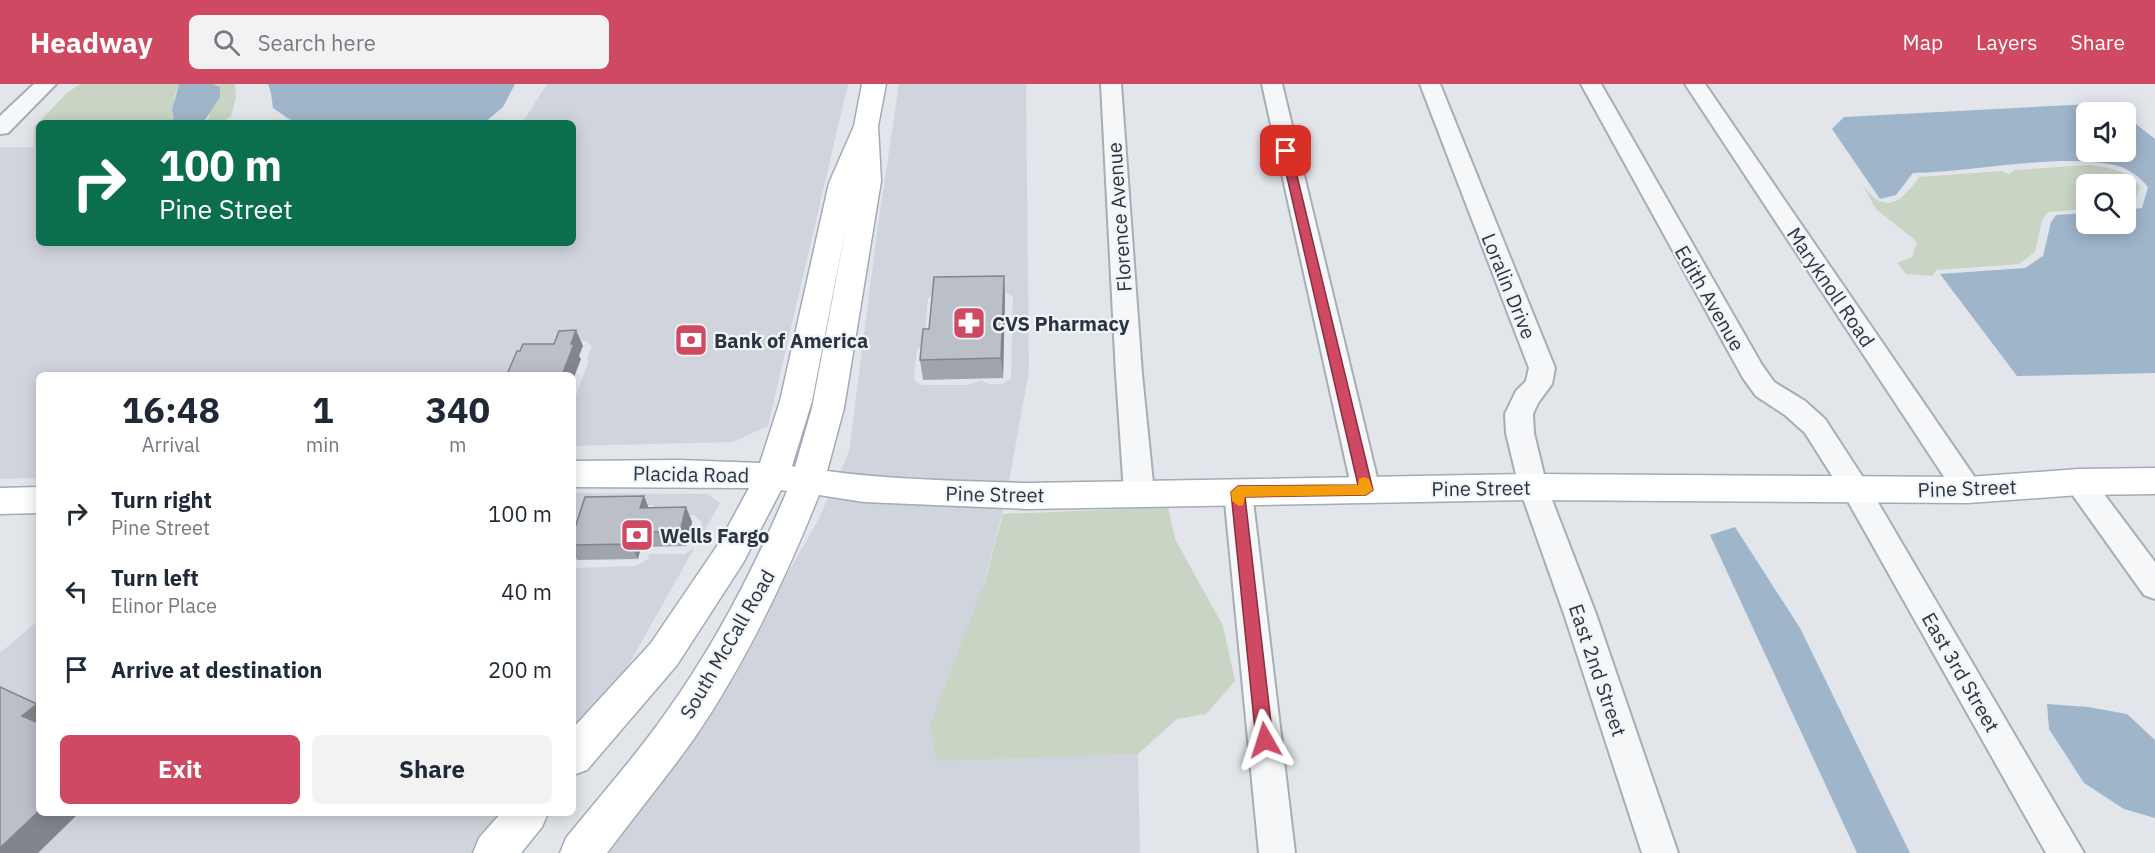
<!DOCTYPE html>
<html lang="en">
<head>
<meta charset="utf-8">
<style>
  :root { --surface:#fff; --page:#f2f2f3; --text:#1f2937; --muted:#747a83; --accent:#ce4961 }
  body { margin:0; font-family:"IBM Plex Sans",sans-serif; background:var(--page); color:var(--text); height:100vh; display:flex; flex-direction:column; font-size:22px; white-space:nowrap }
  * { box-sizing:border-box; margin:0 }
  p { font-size:20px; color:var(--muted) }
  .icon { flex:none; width:33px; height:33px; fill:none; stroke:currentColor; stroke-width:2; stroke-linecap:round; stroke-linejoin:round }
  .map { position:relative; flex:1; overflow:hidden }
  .panel { position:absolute; left:36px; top:288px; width:540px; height:444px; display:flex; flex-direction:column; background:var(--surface); border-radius:9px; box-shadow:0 3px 15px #0003 }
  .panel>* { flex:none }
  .guide { position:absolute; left:36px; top:36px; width:540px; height:126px; border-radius:9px; box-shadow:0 3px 15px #0003; background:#0b6e4f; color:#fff; overflow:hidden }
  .tools { position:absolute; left:2076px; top:18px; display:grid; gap:12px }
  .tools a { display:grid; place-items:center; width:60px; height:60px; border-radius:9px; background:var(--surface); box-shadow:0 3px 15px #0003; font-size:30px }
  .pin { position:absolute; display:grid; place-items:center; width:51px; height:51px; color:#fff; margin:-26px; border-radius:12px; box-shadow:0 3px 9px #0006 }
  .me { position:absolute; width:66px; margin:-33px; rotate:354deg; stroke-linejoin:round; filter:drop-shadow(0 0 4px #0008) }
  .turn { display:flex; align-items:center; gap:21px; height:126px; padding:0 24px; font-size:27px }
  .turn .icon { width:78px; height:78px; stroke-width:2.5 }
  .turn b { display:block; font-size:42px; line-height:51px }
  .eta { display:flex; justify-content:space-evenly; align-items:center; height:102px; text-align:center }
  .eta b { font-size:36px; font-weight:700; line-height:42px }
  .button { display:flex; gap:12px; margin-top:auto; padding:12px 24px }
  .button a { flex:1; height:69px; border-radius:9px; background:var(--accent); color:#fff; font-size:24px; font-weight:700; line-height:69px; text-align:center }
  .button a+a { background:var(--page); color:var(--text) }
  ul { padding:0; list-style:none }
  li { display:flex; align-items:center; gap:18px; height:78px; padding:0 24px }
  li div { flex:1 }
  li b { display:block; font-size:22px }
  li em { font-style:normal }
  header { display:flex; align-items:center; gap:36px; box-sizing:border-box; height:84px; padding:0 30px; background:var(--accent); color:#fff }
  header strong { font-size:28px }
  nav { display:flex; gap:33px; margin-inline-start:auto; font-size:21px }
  .search { width:420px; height:54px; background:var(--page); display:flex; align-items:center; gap:15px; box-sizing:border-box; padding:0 21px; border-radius:9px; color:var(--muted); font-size:22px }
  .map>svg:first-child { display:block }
  .built { fill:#d0d5dd; fill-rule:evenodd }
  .green { fill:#c8d4c4 }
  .water { fill:#9eb5ca }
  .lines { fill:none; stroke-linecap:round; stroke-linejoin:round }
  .minor-casing { stroke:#a7adb5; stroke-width:4 }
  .major-casing { stroke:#a2abb6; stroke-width:3 }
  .minor { fill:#f5f7f9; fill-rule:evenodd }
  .major { fill:#fff; fill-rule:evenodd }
  .wall { fill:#a0a4ac }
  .shaded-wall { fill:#82868c }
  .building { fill:#babfc8; stroke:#82868c; stroke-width:1.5 }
  .route { fill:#ce4961; stroke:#862f3f; stroke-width:1.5 }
  .slow { fill:#f59e0b }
  .labels { text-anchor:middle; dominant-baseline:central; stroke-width:4.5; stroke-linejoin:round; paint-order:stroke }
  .street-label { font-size:20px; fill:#2a3443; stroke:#f2f5f8 }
  .poi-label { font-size:20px; font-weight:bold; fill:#2a3443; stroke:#f2f5f8; text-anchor:start }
</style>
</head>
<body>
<header>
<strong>Headway</strong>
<div class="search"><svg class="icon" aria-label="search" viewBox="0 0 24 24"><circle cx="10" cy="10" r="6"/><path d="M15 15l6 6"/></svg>Search here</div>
<nav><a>Map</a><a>Layers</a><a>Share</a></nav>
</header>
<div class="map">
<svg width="2155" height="769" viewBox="0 0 2155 769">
  <rect width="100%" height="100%" fill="#e2e6eb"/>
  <!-- built -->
  <g class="built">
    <path d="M547 0H848L768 342 733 358 573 362V320L589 276 587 274 592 262 585 257H568L512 291H39V394L0 395V63H39V159H573V39H522Z"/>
    <path d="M899 0H1026L1029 287 1008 403 838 393 849 368 877 148ZM1005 208 1013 213 1011 294 1003 300H989L981 296 968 301H922L914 296 917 265 924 261 928 214 937 209Z"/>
    <path d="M831 408 1005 419 937 676 1138 670 1140 769H606L685 666 816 440Z"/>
    <path d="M573 409 708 410 720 419 697 460 702 438 694 431 659 432 660 427 652 421 594 422 573 459Z"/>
    <path d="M695 463 616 603 573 655V482L576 484 636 482 648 475 649 470H685Z"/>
    <path d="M39 536V729H512L478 769H0V569Z"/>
  </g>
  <!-- green -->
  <g class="green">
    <path d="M80 0H179L174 14V34L169 39H39V63H34V43L67 9Z"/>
    <path d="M212 0H235L236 14 231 32 221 39H203L209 33Z"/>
    <path d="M2090 81C2110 84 2127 86 2140 102L2134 120 2126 121V100H2086V125L2048 128 2042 137 2035 168 2019 180 1936 186 1933 192 1906 190 1897 179 1912 173 1917 158 1876 125 1862 100C1884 132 1901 119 1919 93L2001 87 2009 90 2015 86Z"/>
    <path d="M1168 423 1175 455 1223 542 1235 597 1206 630 1177 635 1138 670 937 677 930 642 985 497 1003 430Z"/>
  </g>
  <!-- water -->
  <g class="water">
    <path d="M179 0H212L220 3V13L203 39H169L174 34 172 26Z"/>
    <path d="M268 0H515L503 23 484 39H295L273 24 271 9Z"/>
    <path d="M2109 19 2122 28H2086V68H2126V32L2155 55V289L2017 292 1940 190 2025 184 2043 172 2051 138 2056 131 2086 129V140H2126V126L2142 124 2148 103C2140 93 2128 84 2115 81 2056 69 1975 88 1913 89L1896 111 1880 115 1832 45 1844 33Z"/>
    <path d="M1735 443 1800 544 1910 769H1857L1710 451Z"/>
    <path d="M2047 620 2088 623 2127 630 2155 656V734L2124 725 2084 699 2049 645Z"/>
  </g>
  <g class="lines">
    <!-- minor casing -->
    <g class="minor-casing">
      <g id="minor">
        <path d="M34 0H56L8 49 0 50V32Z"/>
        <path d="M1101 0H1121L1142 290 1154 409 1149 417 1139 420 1129 417 1124 409 1116 290Z"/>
        <path d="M1262 0H1282L1380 406 1376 414 1366 417 1356 414 1352 406Z"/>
        <path d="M1420 0H1440L1555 284 1552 300 1538 319 1533 330 1534 349 1547 403 1596 530 1678 769H1642L1564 530 1519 403 1506 349 1505 330 1516 307 1526 297 1529 284Z"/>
        <path d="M1581 0H1601L1762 281 1774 298 1805 317 1825 335 1866 398 2084 769H2046L1846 414 1805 349 1785 331 1756 312 1743 294Z"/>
        <path d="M1685 0H1705L1978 398 1982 406 1978 414 1968 417 1958 414Z"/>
        <path d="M2079 387 2089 390 2155 478V515L2144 511 2069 406 2065 398 2069 390Z"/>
        <path d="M1238 397 1248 400 1252 408 1295 769H1259L1224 408 1228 400Z"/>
      </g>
    </g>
    <!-- major casing -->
    <g class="major-casing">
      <g id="major">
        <path d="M862 0H886L878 42 881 97 844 324 827 387C894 396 961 397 1028 399L1533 390 1968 393 2079 385 2155 384V410L2079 411 1968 419 1533 416 1028 425 864 418 819 411C785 496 745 580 693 656 666 694 635 731 607 769H560L566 754C599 713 635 673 665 630 715 561 754 485 787 407L781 406 743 479 677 581 587 686 573 691V644L651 559 719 459 749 404 573 403V377L679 376 760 379 780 317 829 99 854 42ZM847 137 812 324 795 383 792 382 812 317Z"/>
        <path d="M39 403V429L0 430V404Z"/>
        <path d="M501 729H548L542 743 521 769H473L479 754Z"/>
      </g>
    </g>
    <!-- minor -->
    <use href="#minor" class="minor"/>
    <!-- major -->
    <use href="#major" class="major"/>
  </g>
  <!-- wall -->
  <g class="wall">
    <path d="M1004 192 1005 213 1003 294 923 296 920 276 929 245Z"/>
    <path d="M686 423 692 438 686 462 641 463 638 475 577 476 573 468V450L649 424Z"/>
  </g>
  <!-- shaded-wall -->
  <g class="shaded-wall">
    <path d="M1004 192 1005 213 1003 294 1001 274Z"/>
    <path d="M576 246 583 262 579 272 581 275 573 296V291H562L571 260Z"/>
    <path d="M644 412 650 427 640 424Z"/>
    <path d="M686 423 692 438 686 462 680 448Z"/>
    <path d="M634 448 641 463 638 475 631 460Z"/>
    <path d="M37 620 39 621V644L22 632Z"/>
    <path d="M39 727V729H79L38 769H0V764Z"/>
  </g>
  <!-- building -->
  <g class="building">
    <path d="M1004 192 1001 274 920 276 923 245H929L934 193Z"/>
    <path d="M576 246 571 260H574L562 291H512L508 288 517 267H520L523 260H554L559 247Z"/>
    <path d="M644 412 640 424 686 423 680 448H634L631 460 573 461V450L585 413Z"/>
    <path d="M0 603 37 620 22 632 39 639V727L0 764Z"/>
  </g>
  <!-- route -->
  <path class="route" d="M1286 64 1291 67 1373 406 1366 411 1245 413 1273 656 1270 661 1265 664 1259 661 1256 656 1231 408 1238 402 1358 401 1281 67Z"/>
  <!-- slow -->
  <path class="slow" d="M1364 393 1369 395 1373 406 1366 411 1245 413 1243 421 1239 422 1232 417 1231 408 1238 402 1358 401 1359 395Z"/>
  <!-- icons -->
  <defs>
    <g id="pharmacy-square" transform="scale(1.725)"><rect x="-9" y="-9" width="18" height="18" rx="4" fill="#ce4961" stroke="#f2f5f8"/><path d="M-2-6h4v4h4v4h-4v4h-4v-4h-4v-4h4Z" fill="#fff"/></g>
    <g id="bank-square" transform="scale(1.725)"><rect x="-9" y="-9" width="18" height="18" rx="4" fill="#ce4961" stroke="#f2f5f8"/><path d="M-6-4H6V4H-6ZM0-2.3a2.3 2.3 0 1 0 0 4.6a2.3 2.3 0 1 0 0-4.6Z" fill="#fff"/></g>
  </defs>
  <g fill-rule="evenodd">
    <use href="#pharmacy-square" x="969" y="239"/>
    <use href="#bank-square" x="691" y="256"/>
    <use href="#bank-square" x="637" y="451"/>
  </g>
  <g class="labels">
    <!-- street labels -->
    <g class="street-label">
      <text transform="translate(1119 133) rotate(-94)">Florence Avenue</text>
      <text transform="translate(1509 202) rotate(68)">Loralin Drive</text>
      <text transform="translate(1831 203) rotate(56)">Maryknoll Road</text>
      <text transform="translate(1710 214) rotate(60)">Edith Avenue</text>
      <text transform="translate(691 390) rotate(1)">Placida Road</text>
      <text transform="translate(1481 404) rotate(-1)">Pine Street</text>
      <text transform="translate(1967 404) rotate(-2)">Pine Street</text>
      <text transform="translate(995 410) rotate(1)">Pine Street</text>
      <text transform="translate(727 560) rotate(-60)">South McCall Road</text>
      <text transform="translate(1598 586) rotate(71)">East 2nd Street</text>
      <text transform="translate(1961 588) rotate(60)">East 3rd Street</text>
    </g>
    <!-- poi labels -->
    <g class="poi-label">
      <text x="992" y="239">CVS Pharmacy</text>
      <text x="714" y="256">Bank of America</text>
      <text x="660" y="451">Wells Fargo</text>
    </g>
  </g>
</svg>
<div class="tools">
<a><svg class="icon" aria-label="sound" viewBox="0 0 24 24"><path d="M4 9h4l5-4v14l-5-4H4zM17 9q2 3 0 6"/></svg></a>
<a><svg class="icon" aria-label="search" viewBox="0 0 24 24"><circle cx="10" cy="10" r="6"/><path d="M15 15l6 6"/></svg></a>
</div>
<div class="pin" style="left:1286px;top:67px;background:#d93025"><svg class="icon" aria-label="arrive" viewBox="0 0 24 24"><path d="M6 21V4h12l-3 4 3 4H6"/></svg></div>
<svg class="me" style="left:1265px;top:656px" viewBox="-20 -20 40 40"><path d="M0-17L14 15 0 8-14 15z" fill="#ce4961" stroke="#fff" stroke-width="4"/></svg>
<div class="guide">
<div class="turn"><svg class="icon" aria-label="right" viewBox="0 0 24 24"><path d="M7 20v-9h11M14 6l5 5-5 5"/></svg><div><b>100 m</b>Pine Street</div></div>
</div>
<section class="panel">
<div class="eta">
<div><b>16:48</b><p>Arrival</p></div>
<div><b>1</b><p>min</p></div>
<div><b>340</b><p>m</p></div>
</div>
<ul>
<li><svg class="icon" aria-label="right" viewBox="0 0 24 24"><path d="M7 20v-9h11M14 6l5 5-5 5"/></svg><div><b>Turn right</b><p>Pine Street</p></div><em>100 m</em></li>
<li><svg class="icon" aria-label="left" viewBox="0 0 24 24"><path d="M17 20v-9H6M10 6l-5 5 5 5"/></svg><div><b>Turn left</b><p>Elinor Place</p></div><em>40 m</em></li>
<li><svg class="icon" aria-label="arrive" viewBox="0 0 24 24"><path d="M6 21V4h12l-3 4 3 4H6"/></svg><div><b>Arrive at destination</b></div><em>200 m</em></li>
</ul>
<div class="button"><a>Exit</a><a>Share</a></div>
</section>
</div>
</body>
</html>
